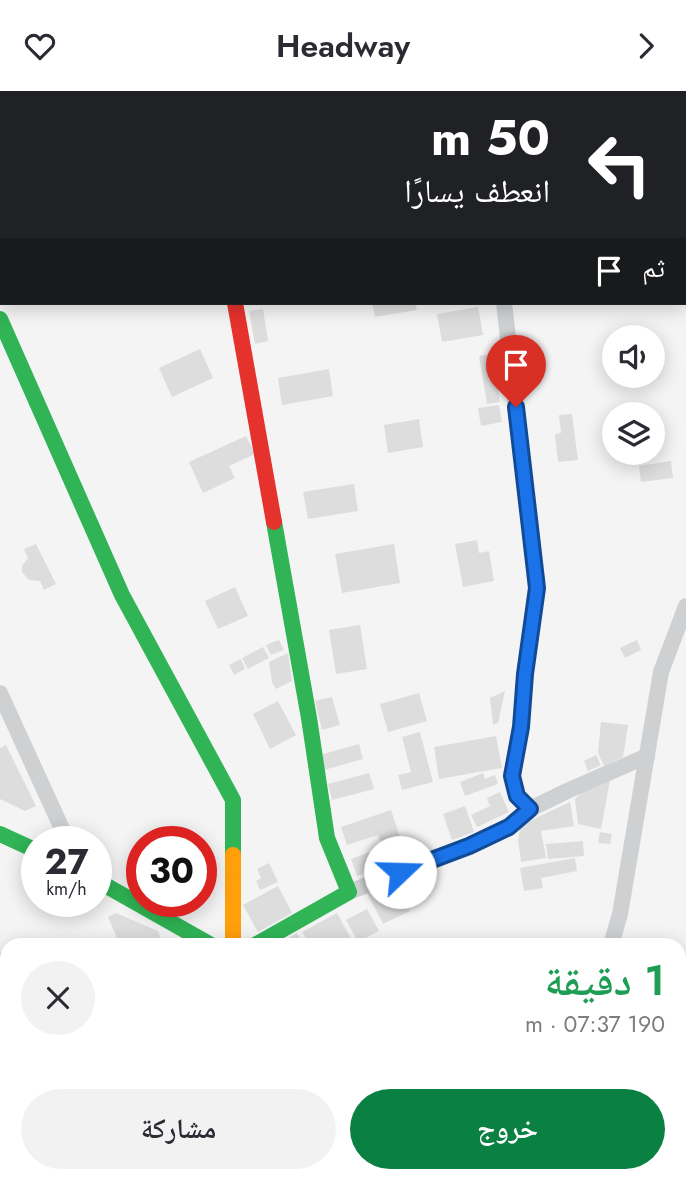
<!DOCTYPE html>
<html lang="ar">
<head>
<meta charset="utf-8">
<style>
  :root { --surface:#fff; --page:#f2f2f3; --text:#2b2b33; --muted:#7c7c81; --accent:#0b8043 }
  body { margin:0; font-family:Jost,"Noto Naskh Arabic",sans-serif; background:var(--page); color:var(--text); direction:rtl; height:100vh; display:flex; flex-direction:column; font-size:26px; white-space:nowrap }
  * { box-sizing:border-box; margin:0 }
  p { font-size:23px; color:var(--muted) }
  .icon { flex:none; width:38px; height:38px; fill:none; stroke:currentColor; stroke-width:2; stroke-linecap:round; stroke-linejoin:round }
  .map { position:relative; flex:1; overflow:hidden; direction:ltr }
  .drawer { position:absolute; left:0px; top:847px; width:686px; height:245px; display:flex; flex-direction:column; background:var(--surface); border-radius:21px 21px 0 0; box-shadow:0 4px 18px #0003; direction:rtl }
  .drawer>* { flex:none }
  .hud { position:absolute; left:0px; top:0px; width:686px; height:214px; box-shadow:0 4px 18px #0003; direction:rtl; background:#202124; color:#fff; overflow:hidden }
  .tools { position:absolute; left:602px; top:234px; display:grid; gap:14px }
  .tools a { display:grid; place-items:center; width:63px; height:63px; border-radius:50%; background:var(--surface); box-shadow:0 4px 18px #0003; font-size:35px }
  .speed { position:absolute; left:21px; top:735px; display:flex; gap:14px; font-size:35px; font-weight:700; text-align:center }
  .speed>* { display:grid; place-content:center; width:91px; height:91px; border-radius:50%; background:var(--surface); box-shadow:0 4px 18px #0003; line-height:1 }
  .speed small { font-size:18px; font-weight:400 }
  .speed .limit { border:10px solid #d22; background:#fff; color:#111 }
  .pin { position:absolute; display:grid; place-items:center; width:60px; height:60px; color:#fff; margin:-72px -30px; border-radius:50% 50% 50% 0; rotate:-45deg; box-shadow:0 0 7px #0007 }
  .pin .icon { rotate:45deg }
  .me { position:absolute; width:77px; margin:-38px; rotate:69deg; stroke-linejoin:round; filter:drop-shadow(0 0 5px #0008) }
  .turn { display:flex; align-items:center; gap:24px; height:147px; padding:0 21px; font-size:32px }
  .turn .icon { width:91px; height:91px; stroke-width:2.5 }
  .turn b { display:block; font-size:49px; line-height:60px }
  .then { display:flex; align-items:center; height:66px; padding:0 21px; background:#0003; gap:14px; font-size:26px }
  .round { display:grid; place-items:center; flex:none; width:74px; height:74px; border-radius:37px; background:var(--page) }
  .headline { display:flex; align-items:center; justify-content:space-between; height:119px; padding:0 21px }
  h1 { font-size:42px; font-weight:600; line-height:52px; color:#1e9e55 }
  .action { display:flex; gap:14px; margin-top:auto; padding:14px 21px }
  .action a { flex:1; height:80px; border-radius:42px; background:var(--accent); color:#fff; font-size:28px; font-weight:600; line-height:80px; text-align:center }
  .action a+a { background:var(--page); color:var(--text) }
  header { display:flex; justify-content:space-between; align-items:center; height:91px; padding:0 21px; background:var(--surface); font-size:32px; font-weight:600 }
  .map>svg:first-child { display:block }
  .building { fill:#ddddde }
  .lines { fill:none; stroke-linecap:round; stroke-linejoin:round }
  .street { stroke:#ced0d2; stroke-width:16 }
  .fast { stroke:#30b455; stroke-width:16 }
  .slow { stroke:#ff9f0a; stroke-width:16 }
  .jam { stroke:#e5322d; stroke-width:16 }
  .route-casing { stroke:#114b97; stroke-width:18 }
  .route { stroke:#1a73e8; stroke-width:12 }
</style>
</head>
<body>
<header><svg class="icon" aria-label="forward" viewBox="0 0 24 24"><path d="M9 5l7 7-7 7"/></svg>Headway<svg class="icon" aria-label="heart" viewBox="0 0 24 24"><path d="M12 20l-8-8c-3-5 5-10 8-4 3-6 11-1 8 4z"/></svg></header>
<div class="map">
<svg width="686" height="1092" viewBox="0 0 686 1092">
  <rect width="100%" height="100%" fill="#f4f4f4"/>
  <!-- building -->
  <g class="building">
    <path d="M372 212H415L417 219 375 226Z"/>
    <path d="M478 216 483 244 442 251 437 223Z"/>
    <path d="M263 218 268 250 255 253 249 220Z"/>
    <path d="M200 258 213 287 172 306 159 277Z"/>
    <path d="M492 263 500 311 487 313 479 265Z"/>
    <path d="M329 278 333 305 282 314 278 287Z"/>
    <path d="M499 314 502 331 481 335 478 317Z"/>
    <path d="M572 323 578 369 558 371 555 343 561 342 559 324Z"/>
    <path d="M419 328 423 356 388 362 384 334Z"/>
    <path d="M246 345 255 363 229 375 235 387 203 402 189 371Z"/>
    <path d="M671 370 673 387 641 391 639 375Z"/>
    <path d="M354 393 358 420 308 428 303 401Z"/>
    <path d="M477 449 479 462 489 460 494 490 463 496 455 453Z"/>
    <path d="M36 453 56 493 44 499 40 490 29 489 22 481V475L28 467 24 458Z"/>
    <path d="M394 453 400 492 342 502 335 463Z"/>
    <path d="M235 496 248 525 218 538 205 510Z"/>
    <path d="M360 534 367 578 336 583 329 539Z"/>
    <path d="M279 549 284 559 271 564 266 554Z"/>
    <path d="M637 549 641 559 625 567 620 557Z"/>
    <path d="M263 556 269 567 248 578 242 567Z"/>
    <path d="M288 562 292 590 276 598 272 591 269 571Z"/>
    <path d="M241 568 245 578 234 584 229 574Z"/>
    <path d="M505 600 498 632 493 634 490 607Z"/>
    <path d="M419 602 427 630 388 641 380 613Z"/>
    <path d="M332 606 340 634 322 639 315 610Z"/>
    <path d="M278 610 296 644 270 658 253 623Z"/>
    <path d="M601 631 628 634 623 666 604 675 598 662Z"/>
    <path d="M420 641 433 691 402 699 398 684 411 681 402 646Z"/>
    <path d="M496 645 502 677 439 688 434 656Z"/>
    <path d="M359 653 363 668 324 679 320 664Z"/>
    <path d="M6 654 36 715 25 720 0 708V657Z"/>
    <path d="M596 664 601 674 588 680 584 670Z"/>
    <path d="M369 682 374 698 332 709 328 693Z"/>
    <path d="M483 682 485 688 495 684 498 693 465 705 460 691Z"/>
    <path d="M610 689 601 738 578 733 575 708 584 699Z"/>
    <path d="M500 701 509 721 477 736 471 724 490 715 487 707Z"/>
    <path d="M570 711 574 735 541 740 546 767 521 771 518 749 521 734Z"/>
    <path d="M465 715 474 741 452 749 443 723Z"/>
    <path d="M391 719 406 764 386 770 378 744 347 754 341 736Z"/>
    <path d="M600 741 612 743 610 753 598 752Z"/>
    <path d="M583 750 584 765 548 768 546 753Z"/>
    <path d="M376 759 383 775 357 785 351 768Z"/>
    <path d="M575 767 577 780 541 787 543 797 524 800 520 777Z"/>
    <path d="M269 772 278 791 260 799 256 790 261 787 257 778Z"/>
    <path d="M394 789 410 820 383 833 367 802Z"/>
    <path d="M278 795 292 822 258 841 243 814Z"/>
    <path d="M367 818 379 840 358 851 346 829Z"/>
    <path d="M116 822 158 840 162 850 154 854H120L108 826Z"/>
    <path d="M337 822 354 853 335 854 332 848 320 854H310L302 841Z"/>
    <path d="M297 842 304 854H277Z"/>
    <path d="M7 858V888L2 876 0 877V861Z"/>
    <path d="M180 1085H205L209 1092H184Z"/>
    <path d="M315 1085H347L352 1092H319Z"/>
    <path d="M506 1085H523L526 1089 521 1092H506L503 1087Z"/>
  </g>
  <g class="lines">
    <!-- street -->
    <g class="street">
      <path d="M197 0V2"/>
      <path d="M479 0V2"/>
      <path d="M504 212 537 497 525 583 521 636 512 685 517 705 530 718"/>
      <path d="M0 602 68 751"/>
      <path d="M349 801 469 755 509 736 530 718 567 700 647 665"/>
      <path d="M611 854 620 823 661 581 686 515"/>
      <path d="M0 1016 7 1011"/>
      <path d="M532 1092 534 1085"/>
    </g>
    <!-- fast -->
    <g class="fast">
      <path d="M0 228 122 504 233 709V764"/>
      <path d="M0 743 37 760"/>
      <path d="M96 789 211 854"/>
      <path d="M255 854 349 801 327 747 309 627 274 431"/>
    </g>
    <!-- slow -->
    <g class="slow">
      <path d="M233 764V854"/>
      <path d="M638 1085 652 1092"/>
    </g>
    <!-- jam -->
    <path class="jam" d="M235 212 274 431"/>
  </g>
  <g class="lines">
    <!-- route casing -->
    <g class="route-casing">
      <path id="route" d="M400 781 469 755 509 736 530 718 517 705 512 685 521 636 525 583 537 497 516 316"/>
    </g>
    <!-- route -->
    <use href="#route" class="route"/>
  </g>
</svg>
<div class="tools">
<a><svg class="icon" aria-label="sound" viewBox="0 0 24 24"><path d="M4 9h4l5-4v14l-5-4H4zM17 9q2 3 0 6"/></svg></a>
<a><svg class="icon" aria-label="layers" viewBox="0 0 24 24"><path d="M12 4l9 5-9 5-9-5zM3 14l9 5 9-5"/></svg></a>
</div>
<div class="speed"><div>27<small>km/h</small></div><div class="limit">30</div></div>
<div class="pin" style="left:516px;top:316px;background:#d93025"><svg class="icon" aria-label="arrive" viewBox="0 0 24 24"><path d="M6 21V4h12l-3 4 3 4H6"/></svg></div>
<svg class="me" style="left:400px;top:781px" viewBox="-20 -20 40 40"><circle r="19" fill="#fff"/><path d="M0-13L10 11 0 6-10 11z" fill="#1a73e8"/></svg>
<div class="hud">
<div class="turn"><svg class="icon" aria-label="left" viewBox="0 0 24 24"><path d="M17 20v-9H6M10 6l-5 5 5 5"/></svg><div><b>50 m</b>انعطف يسارًا</div></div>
<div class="then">ثم<svg class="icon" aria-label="arrive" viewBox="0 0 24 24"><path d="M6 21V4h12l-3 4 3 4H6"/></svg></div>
</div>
<section class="drawer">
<div class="headline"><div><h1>1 دقيقة</h1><p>190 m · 07:37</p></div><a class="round"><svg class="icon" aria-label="close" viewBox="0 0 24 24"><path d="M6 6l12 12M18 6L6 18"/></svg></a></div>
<div class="action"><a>خروج</a><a>مشاركة</a></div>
</section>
</div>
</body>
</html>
